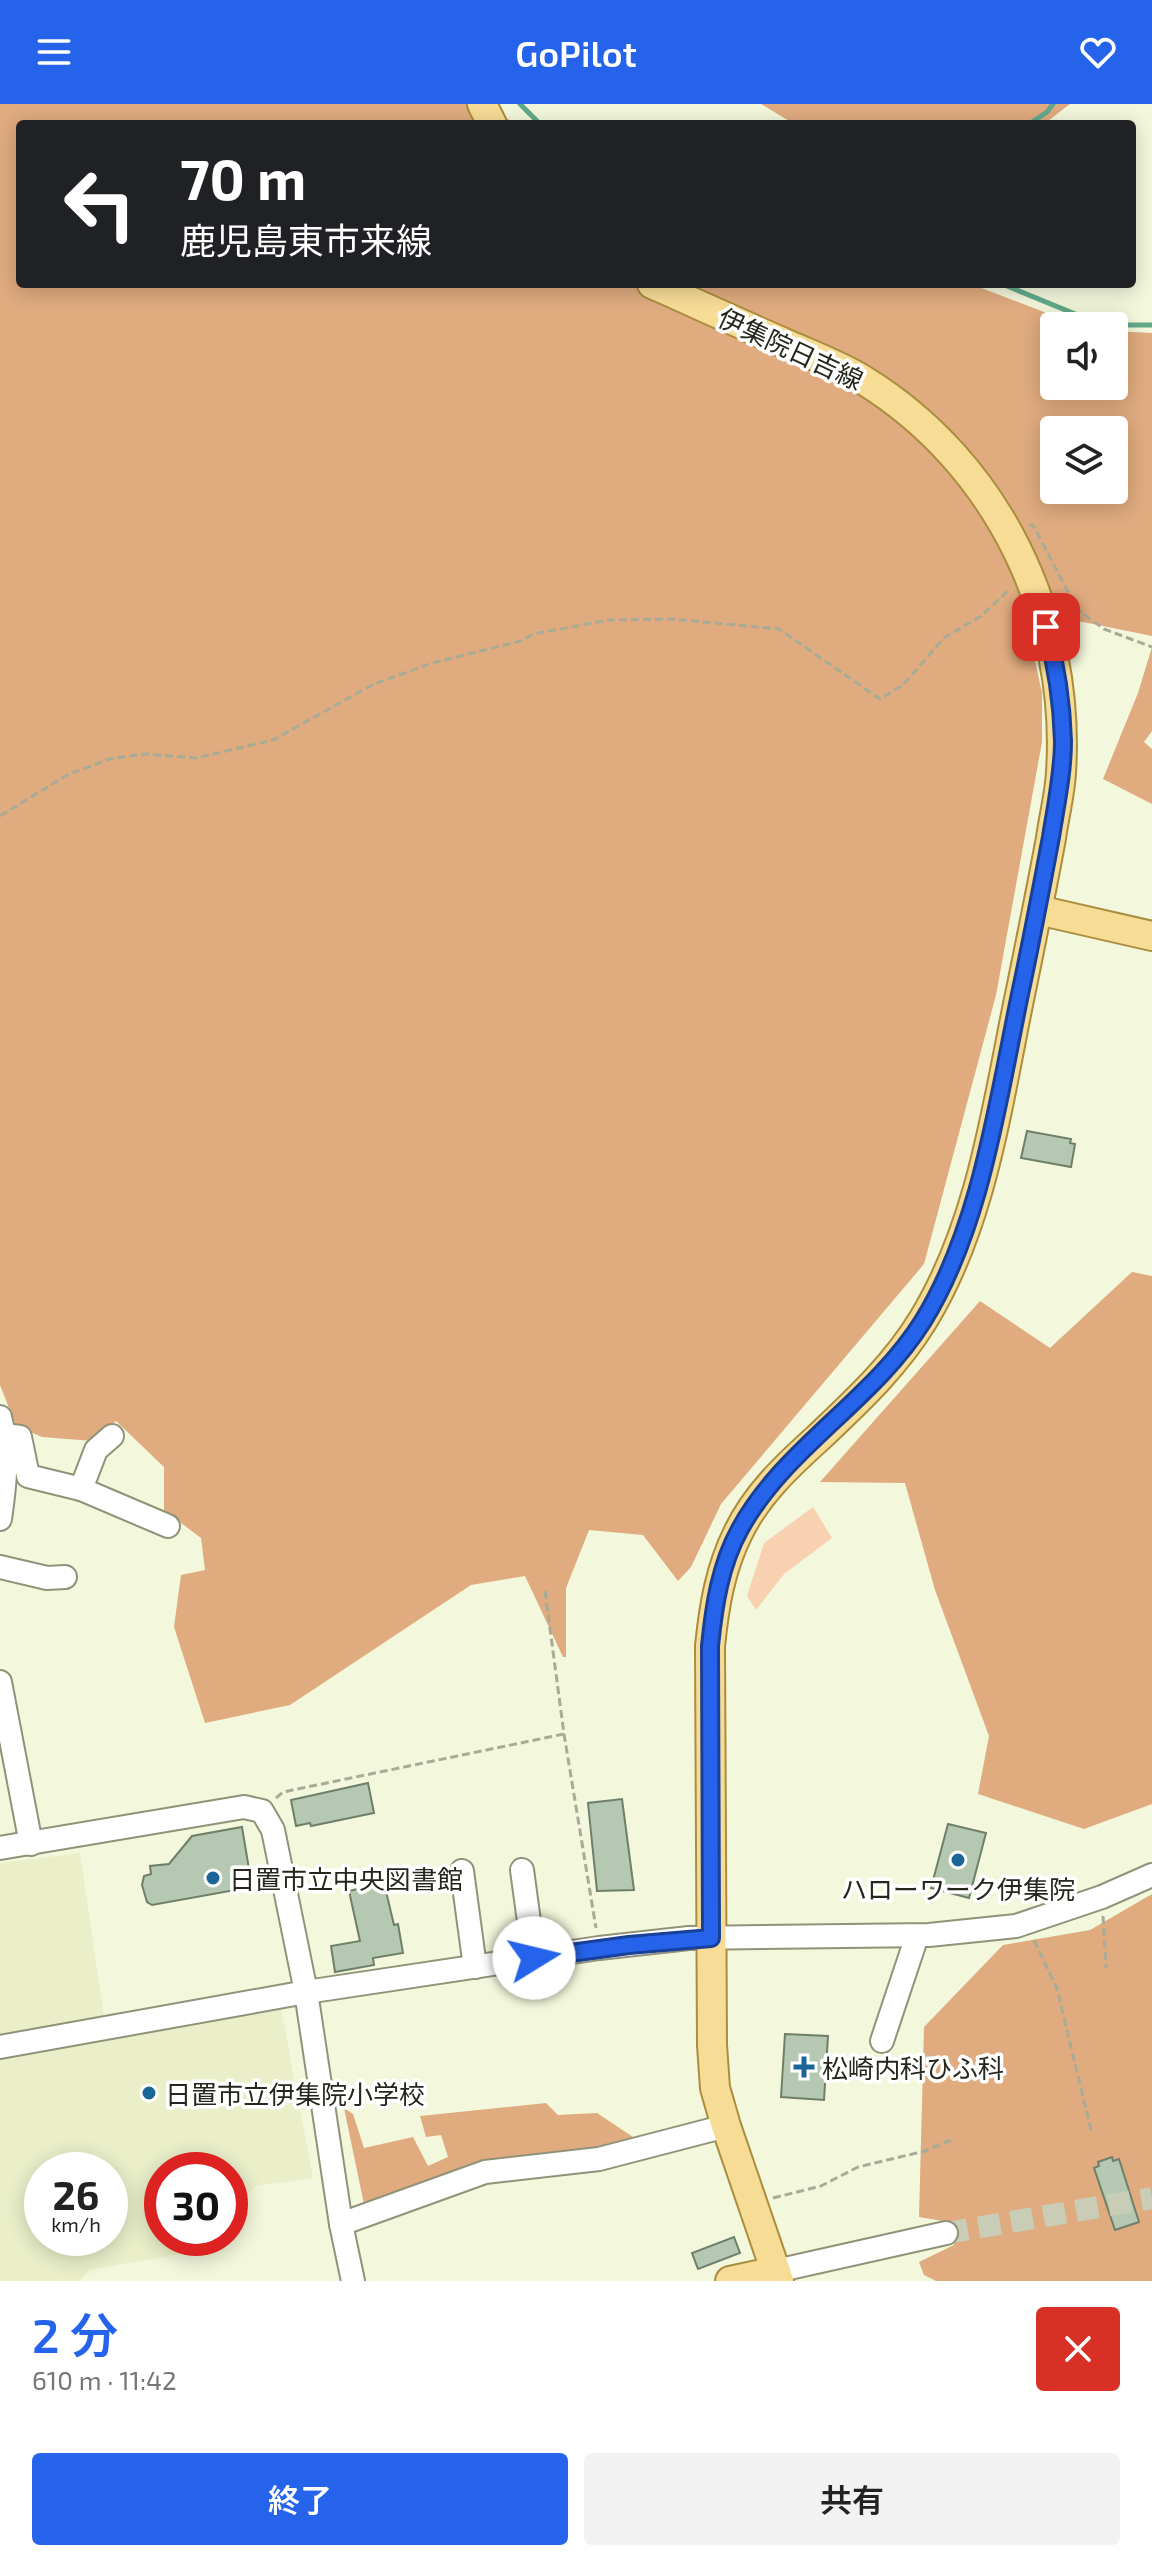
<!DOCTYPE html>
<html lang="ja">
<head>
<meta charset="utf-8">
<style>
  :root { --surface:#fff; --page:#f2f2f2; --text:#222; --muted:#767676; --accent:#2563eb }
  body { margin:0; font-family:"Exo 2","Noto Sans JP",sans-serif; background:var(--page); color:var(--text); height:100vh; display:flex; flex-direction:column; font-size:30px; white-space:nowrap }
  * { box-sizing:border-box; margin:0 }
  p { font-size:26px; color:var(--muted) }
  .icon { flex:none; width:44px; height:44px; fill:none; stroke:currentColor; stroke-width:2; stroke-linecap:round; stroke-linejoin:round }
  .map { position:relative; height:2177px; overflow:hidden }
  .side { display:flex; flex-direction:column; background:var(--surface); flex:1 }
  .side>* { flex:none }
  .banner { position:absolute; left:16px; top:16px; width:1120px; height:168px; border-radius:8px; box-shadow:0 4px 20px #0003; background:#202124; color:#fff; overflow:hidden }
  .fabs { position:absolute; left:1040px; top:208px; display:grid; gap:16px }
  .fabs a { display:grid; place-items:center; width:88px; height:88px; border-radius:8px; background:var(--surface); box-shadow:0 4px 20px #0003; font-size:40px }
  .speed { position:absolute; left:24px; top:2048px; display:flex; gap:16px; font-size:40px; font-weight:700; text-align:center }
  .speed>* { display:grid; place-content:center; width:104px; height:104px; border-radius:50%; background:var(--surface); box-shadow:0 4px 20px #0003; line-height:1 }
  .speed small { font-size:20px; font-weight:400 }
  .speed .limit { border:12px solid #d22; background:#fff; color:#111 }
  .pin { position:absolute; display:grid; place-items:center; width:68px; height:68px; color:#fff; margin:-34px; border-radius:16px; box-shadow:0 4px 12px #0006 }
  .me { position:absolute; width:88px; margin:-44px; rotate:81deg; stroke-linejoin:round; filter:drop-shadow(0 0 6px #0008) }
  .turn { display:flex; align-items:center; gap:28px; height:168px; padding:0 32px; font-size:36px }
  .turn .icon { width:104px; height:104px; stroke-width:2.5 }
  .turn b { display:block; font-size:56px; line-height:68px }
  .round { display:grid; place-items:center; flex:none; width:84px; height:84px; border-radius:8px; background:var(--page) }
  .headline { display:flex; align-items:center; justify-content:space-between; height:136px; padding:0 32px }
  h1 { font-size:48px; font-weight:600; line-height:60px; color:var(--accent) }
  .action { display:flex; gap:16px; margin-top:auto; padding:16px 32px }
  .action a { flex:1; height:92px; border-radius:8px; background:var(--accent); color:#fff; font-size:32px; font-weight:600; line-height:92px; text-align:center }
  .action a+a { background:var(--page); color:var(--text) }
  header { display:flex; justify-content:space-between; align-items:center; height:104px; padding:0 32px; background:var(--accent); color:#fff; font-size:36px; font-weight:600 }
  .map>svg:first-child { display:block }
  .built { fill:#eaefca; fill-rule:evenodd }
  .green { fill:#f8d1b1 }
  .forest { fill:#e0ab7f; fill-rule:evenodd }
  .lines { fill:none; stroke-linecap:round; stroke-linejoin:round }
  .stream { stroke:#62a98c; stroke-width:5 }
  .building { fill:#b5c8b1; stroke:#6e7f6a; stroke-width:2 }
  .minor-tunnel { stroke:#cacdb5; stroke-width:22; stroke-dasharray:22 11; stroke-linecap:butt }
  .minor-casing { stroke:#909379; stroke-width:26 }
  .major-casing { stroke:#aa8d3e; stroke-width:32 }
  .path { stroke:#a8ab96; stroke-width:3; stroke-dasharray:8 4; stroke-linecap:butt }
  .minor { stroke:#fff; stroke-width:22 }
  .major { stroke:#f7dc96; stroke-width:28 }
  .route-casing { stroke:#184099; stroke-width:20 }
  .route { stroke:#2563eb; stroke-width:14 }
  .poi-dot { fill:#1b6598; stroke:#fff; stroke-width:3 }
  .labels { text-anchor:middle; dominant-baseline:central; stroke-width:7; stroke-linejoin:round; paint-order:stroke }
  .street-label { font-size:26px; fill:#25261c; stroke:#fff }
  .poi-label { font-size:26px; fill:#25261c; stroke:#fff; text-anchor:start }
</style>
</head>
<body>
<header><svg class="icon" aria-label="menu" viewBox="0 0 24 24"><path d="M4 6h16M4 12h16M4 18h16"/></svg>GoPilot<svg class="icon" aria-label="heart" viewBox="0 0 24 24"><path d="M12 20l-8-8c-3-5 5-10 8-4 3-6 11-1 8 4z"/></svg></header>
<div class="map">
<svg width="1152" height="2177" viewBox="0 0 1152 2177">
  <rect width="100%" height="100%" fill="#f3f7db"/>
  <!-- built -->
  <path class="built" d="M80 1749 104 1913 277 1883 313 2074 256 2082 244 2094 230 2101V2066H162V2134H216L220 2143 89 2166 79 2177H0V1759ZM42 2066H110V2134H42Z"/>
  <!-- green -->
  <path class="green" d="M813 1403 832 1434 784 1470 756 1506 747 1492 764 1439Z"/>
  <!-- forest -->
  <g class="forest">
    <path d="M0 0H484L516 20H20V180H971L1081 222H1054V282H1114V227L1152 229V532L1024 506 1042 589V638L996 891 924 1160 721 1400 691 1463 678 1477 643 1431 589 1426 566 1484V1553H563L525 1472 471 1481 290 1601 205 1619 174 1523 181 1471 205 1466 201 1434 164 1406V1363L116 1317 93 1337 42 1333 16 1322 0 1281ZM1054 326H1114V386H1054Z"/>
    <path d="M761 0H1070L1044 20H794Z"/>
    <path d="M1152 543V627L1144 638 1152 645V700L1103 675 1138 589Z"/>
    <path d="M1132 1168 1152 1172V1700L1084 1725 978 1690 989 1632 935 1486 905 1379 820 1378 980 1197 1050 1244Z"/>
    <path d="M1152 1790V2177H936L924 2171 919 2158 954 2141 949 2118 919 2113 924 1923 1003 1841 1090 1826Z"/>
    <path d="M546 1999 558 2011 597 2009 636 2035 365 2105 344 2004 353 2010 364 2044 413 2033 428 2062 448 2053 441 2031 426 2033 420 2012Z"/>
  </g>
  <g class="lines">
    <!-- stream -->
    <g class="stream">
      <path d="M520 0 540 20"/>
      <path d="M1029 20 1047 8 1053 0"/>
      <path d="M1002 180 1102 221H1152"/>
    </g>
  </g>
  <!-- building -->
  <g class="building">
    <path d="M1027 1027 1071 1035 1070 1039 1075 1040 1071 1063 1021 1054Z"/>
    <path d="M368 1679 374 1709 311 1722 310 1719 296 1722 291 1696Z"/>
    <path d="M622 1695 634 1786 597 1787 588 1699Z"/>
    <path d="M948 1720 986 1729 969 1794 931 1784Z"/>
    <path d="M242 1723 252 1783 152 1801 147 1798 142 1781 144 1772 151 1770 150 1762 169 1760 192 1732Z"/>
    <path d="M384 1779 394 1821 398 1820 403 1849 373 1854 374 1861 335 1868 331 1842 360 1837 349 1787Z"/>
    <path d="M785 1930 828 1932 824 1996 781 1993Z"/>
    <path d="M1112 2053 1113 2057 1119 2055 1139 2118 1115 2126 1094 2064 1099 2062 1098 2058Z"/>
    <path d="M734 2133 740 2149 698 2165 692 2149Z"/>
  </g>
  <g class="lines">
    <!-- minor-tunnel -->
    <path class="minor-tunnel" d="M946 2129 1152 2094"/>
    <!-- minor casing -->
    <g class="minor-casing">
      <g id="minor">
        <path d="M0 1313C9 1347 5 1380 0 1415"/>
        <path d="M5 1331 20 1333 28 1372 81 1385 168 1422"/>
        <path d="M81 1385 96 1346 112 1332"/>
        <path d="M0 1463 47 1474 65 1473"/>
        <path d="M0 1578 31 1740"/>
        <path d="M0 1744 244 1703 262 1707 273 1726 306 1888 341 2120 353 2177"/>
        <path d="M522 1766 534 1854"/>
        <path d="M462 1767 475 1863"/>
        <path d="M882 1937 917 1832"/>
        <path d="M0 1943 306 1888 599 1844 689 1834 929 1831 1016 1822 1102 1793 1152 1771"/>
        <path d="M341 2120 485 2068 599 2055 726 2022"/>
        <path d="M776 2167 946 2129"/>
      </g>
    </g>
    <!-- major casing -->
    <g class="major-casing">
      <g id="major">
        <path d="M482 0 492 20"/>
        <path d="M652 180C697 200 743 221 789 241 814 252 841 262 865 277 998 360 1071 512 1061 668 1060 690 1054 712 1051 734 1042 783 1032 832 1022 881 998 994 984 1116 923 1216 895 1262 857 1297 818 1334 787 1362 756 1391 738 1429 720 1465 714 1503 710 1542L712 1941 715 1984 726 2022 779 2177"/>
        <path d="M1038 806 1152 832"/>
        <path d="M730 2177 776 2167"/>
      </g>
    </g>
    <!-- path -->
    <g class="path">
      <path d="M1029 422 1033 421 1077 505 1104 525 1152 543"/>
      <path d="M0 712 69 670 110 655 145 650 197 654 273 636 374 580 432 559 521 537 534 530 608 516 672 515 779 525 880 595 903 581 944 534 981 512 1008 487"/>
      <path d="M545 1487 564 1630 596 1824"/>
      <path d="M276 1694 283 1688 564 1630"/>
      <path d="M1103 1812 1106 1864"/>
      <path d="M1034 1836 1057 1885 1091 2026"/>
      <path d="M773 2094 821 2082 858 2063 925 2047 951 2036"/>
    </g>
    <!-- minor -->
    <use href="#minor" class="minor"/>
    <!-- major -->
    <use href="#major" class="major"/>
  </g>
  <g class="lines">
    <!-- route casing -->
    <g class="route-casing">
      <path id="route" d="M534 1854 629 1841 711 1834 710 1542C714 1502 720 1461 740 1425 784 1344 873 1297 923 1217 983 1120 999 987 1023 876 1033 828 1042 781 1051 733 1056 701 1063 669 1063 637 1062 599 1056 560 1046 523"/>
    </g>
    <!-- route -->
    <use href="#route" class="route"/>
  </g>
  <!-- markers -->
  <g class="poi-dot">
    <circle cx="958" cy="1756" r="8"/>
    <circle cx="213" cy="1774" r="8"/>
    <path d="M800 1951h8v8h8v8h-8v8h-8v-8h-8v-8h8z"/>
    <circle cx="149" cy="1989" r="8"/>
  </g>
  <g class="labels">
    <!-- street labels -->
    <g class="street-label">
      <text transform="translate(791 244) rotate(25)">伊集院日吉線</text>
    </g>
    <!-- poi labels -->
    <g class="poi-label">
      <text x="229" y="1774">日置市立中央図書館</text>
      <text x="958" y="1784" text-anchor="middle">ハローワーク伊集院</text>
      <text x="822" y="1963">松崎内科ひふ科</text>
      <text x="165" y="1989">日置市立伊集院小学校</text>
    </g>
  </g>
</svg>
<div class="fabs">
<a><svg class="icon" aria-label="sound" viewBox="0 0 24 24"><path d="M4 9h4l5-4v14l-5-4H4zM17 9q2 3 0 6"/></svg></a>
<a><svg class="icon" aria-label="layers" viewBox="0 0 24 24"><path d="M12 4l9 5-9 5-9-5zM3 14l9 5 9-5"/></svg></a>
</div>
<div class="speed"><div>26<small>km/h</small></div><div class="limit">30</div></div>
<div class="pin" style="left:1046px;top:523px;background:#d93025"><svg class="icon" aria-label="arrive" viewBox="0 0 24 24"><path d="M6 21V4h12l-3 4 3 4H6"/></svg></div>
<svg class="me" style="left:534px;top:1854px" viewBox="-20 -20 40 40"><circle r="19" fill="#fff"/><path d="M0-13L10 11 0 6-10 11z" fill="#2563eb"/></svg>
<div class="banner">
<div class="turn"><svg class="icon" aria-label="left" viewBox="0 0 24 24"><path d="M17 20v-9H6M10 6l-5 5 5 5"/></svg><div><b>70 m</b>鹿児島東市来線</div></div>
</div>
</div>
<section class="side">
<div class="headline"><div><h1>2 分</h1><p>610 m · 11:42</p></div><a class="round" style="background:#d93025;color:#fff"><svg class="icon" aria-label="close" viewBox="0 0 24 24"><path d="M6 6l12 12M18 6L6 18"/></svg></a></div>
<div class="action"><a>終了</a><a>共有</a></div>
</section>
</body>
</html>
